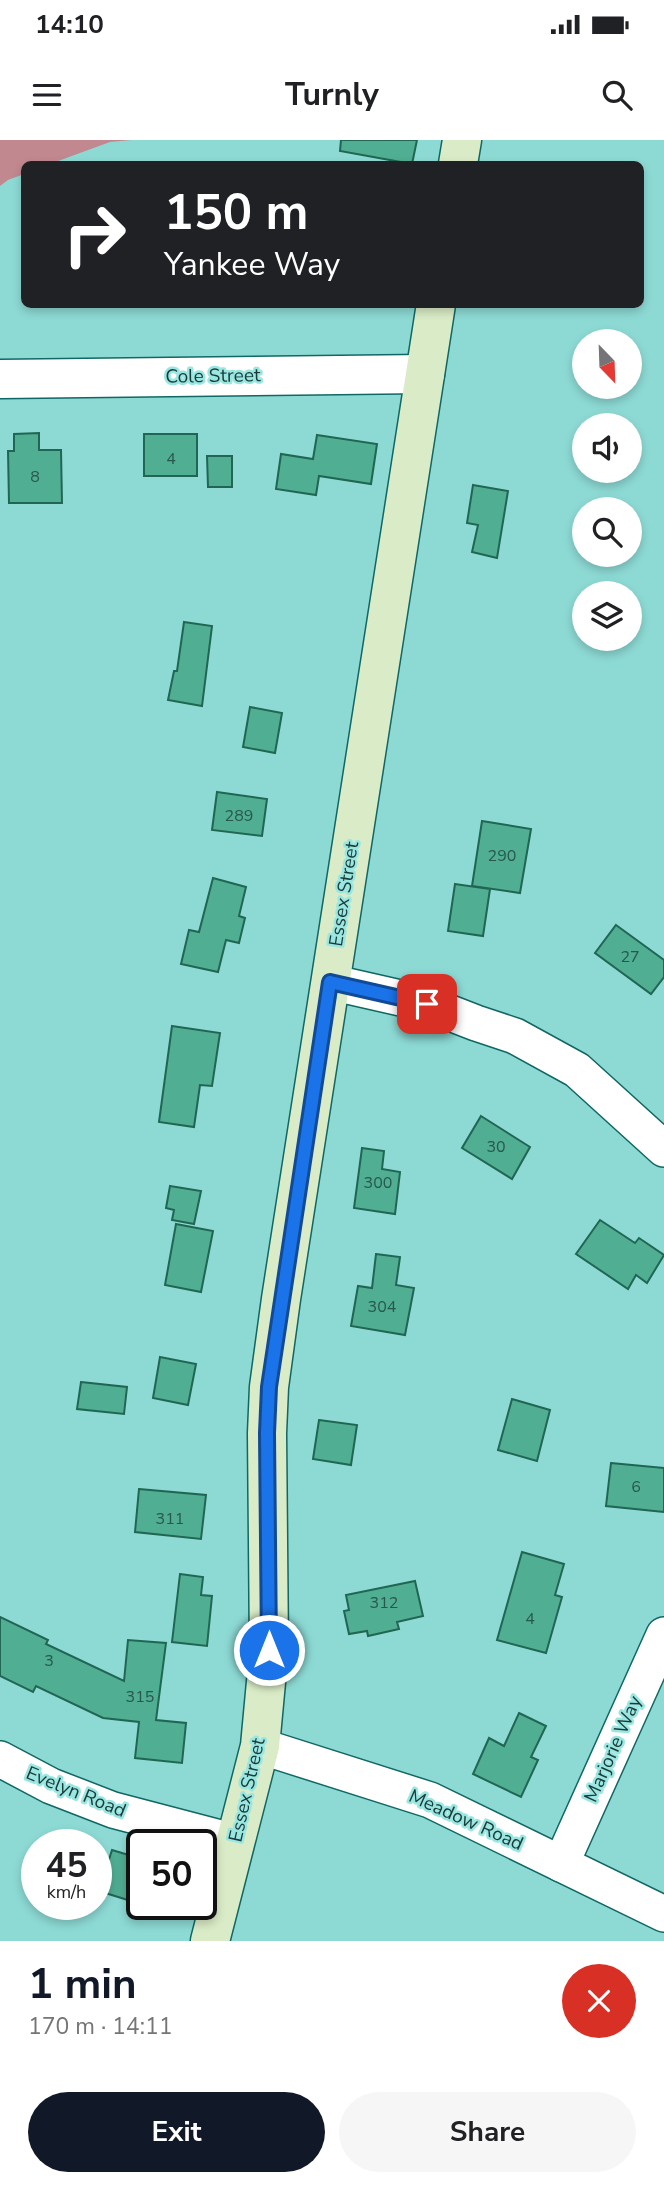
<!DOCTYPE html>
<html lang="en">
<head>
<meta charset="utf-8">
<style>
  :root { --surface:#fff; --page:#f6f6f6; --text:#202124; --muted:#757577; --accent:#111827 }
  body { margin:0; font-family:"Nunito Sans",sans-serif; background:var(--page); color:var(--text); height:100vh; display:flex; flex-direction:column; font-size:26px; white-space:nowrap }
  * { box-sizing:border-box; margin:0 }
  p { font-size:23px; color:var(--muted) }
  .icon { flex:none; width:38px; height:38px; fill:none; stroke:currentColor; stroke-width:2; stroke-linecap:round; stroke-linejoin:round }
  .map { position:relative; height:1801px; overflow:hidden }
  .drawer { display:flex; flex-direction:column; background:var(--surface); flex:1 }
  .drawer>* { flex:none }
  .hud { position:absolute; left:21px; top:21px; width:623px; height:147px; border-radius:10px; box-shadow:0 4px 10px #0003; background:#202124; color:#fff; overflow:hidden }
  .needle { width:46px; rotate:157deg }
  .controls { position:absolute; left:572px; top:189px; display:grid; gap:14px }
  .controls a { display:grid; place-items:center; width:70px; height:70px; border-radius:50%; background:var(--surface); box-shadow:0 4px 10px #0003; font-size:35px }
  .speed { position:absolute; left:21px; top:1689px; display:flex; gap:14px; font-size:35px; font-weight:700; text-align:center }
  .speed>* { display:grid; place-content:center; width:91px; height:91px; border-radius:50%; background:var(--surface); box-shadow:0 4px 10px #0003; line-height:1 }
  .speed small { font-size:18px; font-weight:400 }
  .speed .limit { border:4px solid #111; border-radius:10px; background:#fff; color:#111 }
  .pin { position:absolute; display:grid; place-items:center; width:60px; height:60px; color:#fff; margin:-30px; border-radius:14px; box-shadow:0 4px 10px #0006 }
  .me { position:absolute; width:77px; margin:-38px; rotate:0deg; stroke-linejoin:round; filter:drop-shadow(0 0 5px #0008) }
  .turn { display:flex; align-items:center; gap:24px; height:147px; padding:0 28px; font-size:32px }
  .turn .icon { width:91px; height:91px; stroke-width:2.5 }
  .turn b { display:block; font-size:49px; line-height:60px }
  .round { display:grid; place-items:center; flex:none; width:74px; height:74px; border-radius:37px; background:var(--page) }
  .headline { display:flex; align-items:center; justify-content:space-between; height:119px; padding:0 28px }
  h1 { font-size:42px; font-weight:700; line-height:52px; color:var(--accent) }
  .cta { display:flex; gap:14px; margin-top:auto; padding:14px 28px }
  .cta a { flex:1; height:80px; border-radius:42px; background:var(--accent); color:#fff; font-size:28px; font-weight:700; line-height:80px; text-align:center }
  .cta a+a { background:var(--page); color:var(--text) }
  .status { display:flex; justify-content:space-between; align-items:center; height:49px; padding:0 35px; background:var(--surface); direction:ltr }
  .status svg { height:19px; fill:currentColor }
  header { display:flex; justify-content:space-between; align-items:center; height:91px; padding:0 28px; background:var(--surface); font-size:32px; font-weight:700 }
  .map>svg:first-child { display:block }
  .green { fill:#c1898f }
  .building { fill:#50ae92; stroke:#216653; stroke-width:2 }
  .lines { fill:none; stroke-linecap:round; stroke-linejoin:round }
  .minor-casing { stroke:#106764; stroke-width:38 }
  .tertiary-casing { stroke:#106764; stroke-width:41 }
  .secondary-casing { stroke:#106764; stroke-width:41 }
  .minor { stroke:#fff; stroke-width:35 }
  .tertiary { stroke:#fff; stroke-width:38 }
  .secondary { stroke:#daecc7; stroke-width:38 }
  .route-casing { stroke:#114b97; stroke-width:18 }
  .route { stroke:#1a73e8; stroke-width:12 }
  .labels { text-anchor:middle; dominant-baseline:central; stroke-width:5; stroke-linejoin:round; paint-order:stroke }
  .number-label { font-size:16px; fill:#28574e }
  .street-label { font-size:19px; fill:#1a3a38; stroke:#9ae7e2 }
</style>
</head>
<body>
<div class="status"><b>14:10</b><svg viewBox="0 0 49 12"><path d="M0 12V9h3v3zM5 12V6h3v6zM10 12V3h3v9zM15 12V0h3v12zM26 1h20v11H26zM47 4h2v5h-2z"/></svg></div>
<header><svg class="icon" aria-label="menu" viewBox="0 0 24 24"><path d="M4 6h16M4 12h16M4 18h16"/></svg>Turnly<svg class="icon" aria-label="search" viewBox="0 0 24 24"><circle cx="10" cy="10" r="6"/><path d="M15 15l6 6"/></svg></header>
<div class="map">
<svg width="664" height="1801" viewBox="0 0 664 1801">
  <rect width="100%" height="100%" fill="#8ddad5"/>
  <!-- green -->
  <path class="green" d="M0 0H132L110 2 50 24H24V34L8 40 0 46Z"/>
  <!-- building -->
  <g class="building">
    <path d="M341 0H417L412 24 340 11Z"/>
    <path d="M39 293V310H61L62 363H9L8 311H14V294Z"/>
    <rect x="144" y="294" width="53" height="42"/>
    <path d="M317 295 377 304 371 344 319 336 316 355 276 349 281 314 313 319Z"/>
    <path d="M207 316H232V347H208Z"/>
    <path d="M473 345 508 351 497 418 472 412 478 385 467 383Z"/>
    <path d="M184 482 212 486 202 566 168 560 174 531H177Z"/>
    <path d="M250 567 282 573 275 613 243 607Z"/>
    <path d="M217 652 267 659 262 696 212 690Z"/>
    <path d="M482 681 531 689 520 753 472 746Z"/>
    <path d="M213 738 246 747 239 776 245 778 239 803 226 800 218 832 181 824 189 790 199 792Z"/>
    <path d="M455 744 490 749 483 796 448 791Z"/>
    <path d="M616 785 664 820V837L651 854 595 813Z"/>
    <path d="M172 886 220 893 212 946 200 945 194 987 159 982Z"/>
    <path d="M481 976 530 1007 512 1039 462 1008Z"/>
    <path d="M362 1008 384 1011 382 1029 400 1032 395 1074 354 1068Z"/>
    <path d="M170 1046 201 1051 194 1084 172 1080 174 1070 166 1068Z"/>
    <path d="M600 1080 635 1103 639 1098 664 1115 647 1143 636 1135 628 1149 576 1114Z"/>
    <path d="M176 1084 213 1091 201 1152 165 1145Z"/>
    <path d="M376 1114 400 1117 396 1145 414 1148 405 1195 351 1186 358 1146 372 1148Z"/>
    <path d="M160 1217 196 1224 188 1265 153 1258Z"/>
    <path d="M81 1242 127 1247 124 1274 77 1269Z"/>
    <path d="M512 1259 550 1270 537 1321 498 1310Z"/>
    <path d="M319 1280 357 1285 351 1325 313 1319Z"/>
    <path d="M611 1323 664 1328V1372L606 1366Z"/>
    <path d="M139 1349 206 1355 201 1399 135 1392Z"/>
    <path d="M522 1412 564 1424 555 1455 562 1457 546 1513 497 1500Z"/>
    <path d="M180 1434 203 1437 201 1455 212 1456 207 1506 172 1502Z"/>
    <path d="M415 1441 423 1476 397 1482 399 1489 368 1496 367 1491 349 1494 344 1471 349 1470 346 1455Z"/>
    <path d="M0 1477 48 1500 46 1504 124 1541 128 1500 166 1503 156 1580 186 1583 182 1623 135 1618 139 1582 103 1578 36 1546 33 1552 0 1536Z"/>
    <path d="M519 1573 546 1586 531 1617 538 1620 521 1657 473 1634 489 1598 504 1606Z"/>
    <path d="M112 1710 142 1719V1738L134 1762 99 1751Z"/>
  </g>
  <g class="lines">
    <!-- minor casing -->
    <g class="minor-casing">
      <g id="minor">
        <path d="M330 842 427 864 476 883 515 896 577 930 664 1009"/>
        <path d="M260 1606 430 1660 664 1774"/>
        <path d="M0 1619 51 1646 113 1670 235 1702"/>
        <path d="M561 1724 664 1495"/>
      </g>
    </g>
    <!-- tertiary casing -->
    <g class="tertiary-casing">
      <path id="tertiary" d="M0 239 425 234"/>
    </g>
    <!-- secondary casing -->
    <g class="secondary-casing">
      <g id="secondary">
        <path d="M458 24 462 0"/>
        <path d="M210 1801 260 1606 269 1510 267 1293 269 1247 281 1159 436 164"/>
      </g>
    </g>
    <!-- minor -->
    <use href="#minor" class="minor"/>
    <!-- tertiary -->
    <use href="#tertiary" class="tertiary"/>
    <!-- secondary -->
    <use href="#secondary" class="secondary"/>
  </g>
  <g class="lines">
    <!-- route casing -->
    <g class="route-casing">
      <path id="route" d="M269 1510 267 1293 269 1247 330 842 427 864"/>
    </g>
    <!-- route -->
    <use href="#route" class="route"/>
  </g>
  <g class="labels">
    <!-- number labels -->
    <g class="number-label">
      <text x="171" y="319">4</text>
      <text x="35" y="337">8</text>
      <text x="239" y="676">289</text>
      <text x="502" y="716">290</text>
      <text x="630" y="817">27</text>
      <text x="496" y="1007">30</text>
      <text x="378" y="1043">300</text>
      <text x="382" y="1167">304</text>
      <text x="636" y="1347">6</text>
      <text x="170" y="1379">311</text>
      <text x="384" y="1463">312</text>
      <text x="530" y="1479">4</text>
      <text x="49" y="1521">3</text>
      <text x="140" y="1557">315</text>
    </g>
    <!-- street labels -->
    <g class="street-label">
      <text transform="translate(213 236) rotate(-1)">Cole Street</text>
      <text transform="translate(344 754) rotate(-81)">Essex Street</text>
      <text transform="translate(613 1609) rotate(-66)">Marjorie Way</text>
      <text transform="translate(247 1650) rotate(-77)">Essex Street</text>
      <text transform="translate(76 1652) rotate(22)">Evelyn Road</text>
      <text transform="translate(466 1680) rotate(24)">Meadow Road</text>
    </g>
  </g>
</svg>
<div class="controls">
<a><svg class="needle" viewBox="-14 -14 28 28"><path d="M0-13l5 13h-10z" fill="#e53935"/><path d="M0 13l5-13h-10z" fill="#757577"/></svg></a>
<a><svg class="icon" aria-label="sound" viewBox="0 0 24 24"><path d="M4 9h4l5-4v14l-5-4H4zM17 9q2 3 0 6"/></svg></a>
<a><svg class="icon" aria-label="search" viewBox="0 0 24 24"><circle cx="10" cy="10" r="6"/><path d="M15 15l6 6"/></svg></a>
<a><svg class="icon" aria-label="layers" viewBox="0 0 24 24"><path d="M12 4l9 5-9 5-9-5zM3 14l9 5 9-5"/></svg></a>
</div>
<div class="speed"><div>45<small>km/h</small></div><div class="limit">50</div></div>
<div class="pin" style="left:427px;top:864px;background:#d93025"><svg class="icon" aria-label="arrive" viewBox="0 0 24 24"><path d="M6 21V4h12l-3 4 3 4H6"/></svg></div>
<svg class="me" style="left:269px;top:1510px" viewBox="-20 -20 40 40"><circle r="17" fill="#1a73e8" stroke="#fff" stroke-width="3"/><path d="M0-11L8 9 0 5-8 9z" fill="#fff"/></svg>
<div class="hud">
<div class="turn"><svg class="icon" aria-label="right" viewBox="0 0 24 24"><path d="M7 20v-9h11M14 6l5 5-5 5"/></svg><div><b>150 m</b>Yankee Way</div></div>
</div>
</div>
<section class="drawer">
<div class="headline"><div><h1>1 min</h1><p>170 m · 14:11</p></div><a class="round" style="background:#d93025;color:#fff"><svg class="icon" aria-label="close" viewBox="0 0 24 24"><path d="M6 6l12 12M18 6L6 18"/></svg></a></div>
<div class="cta"><a>Exit</a><a>Share</a></div>
</section>
</body>
</html>
